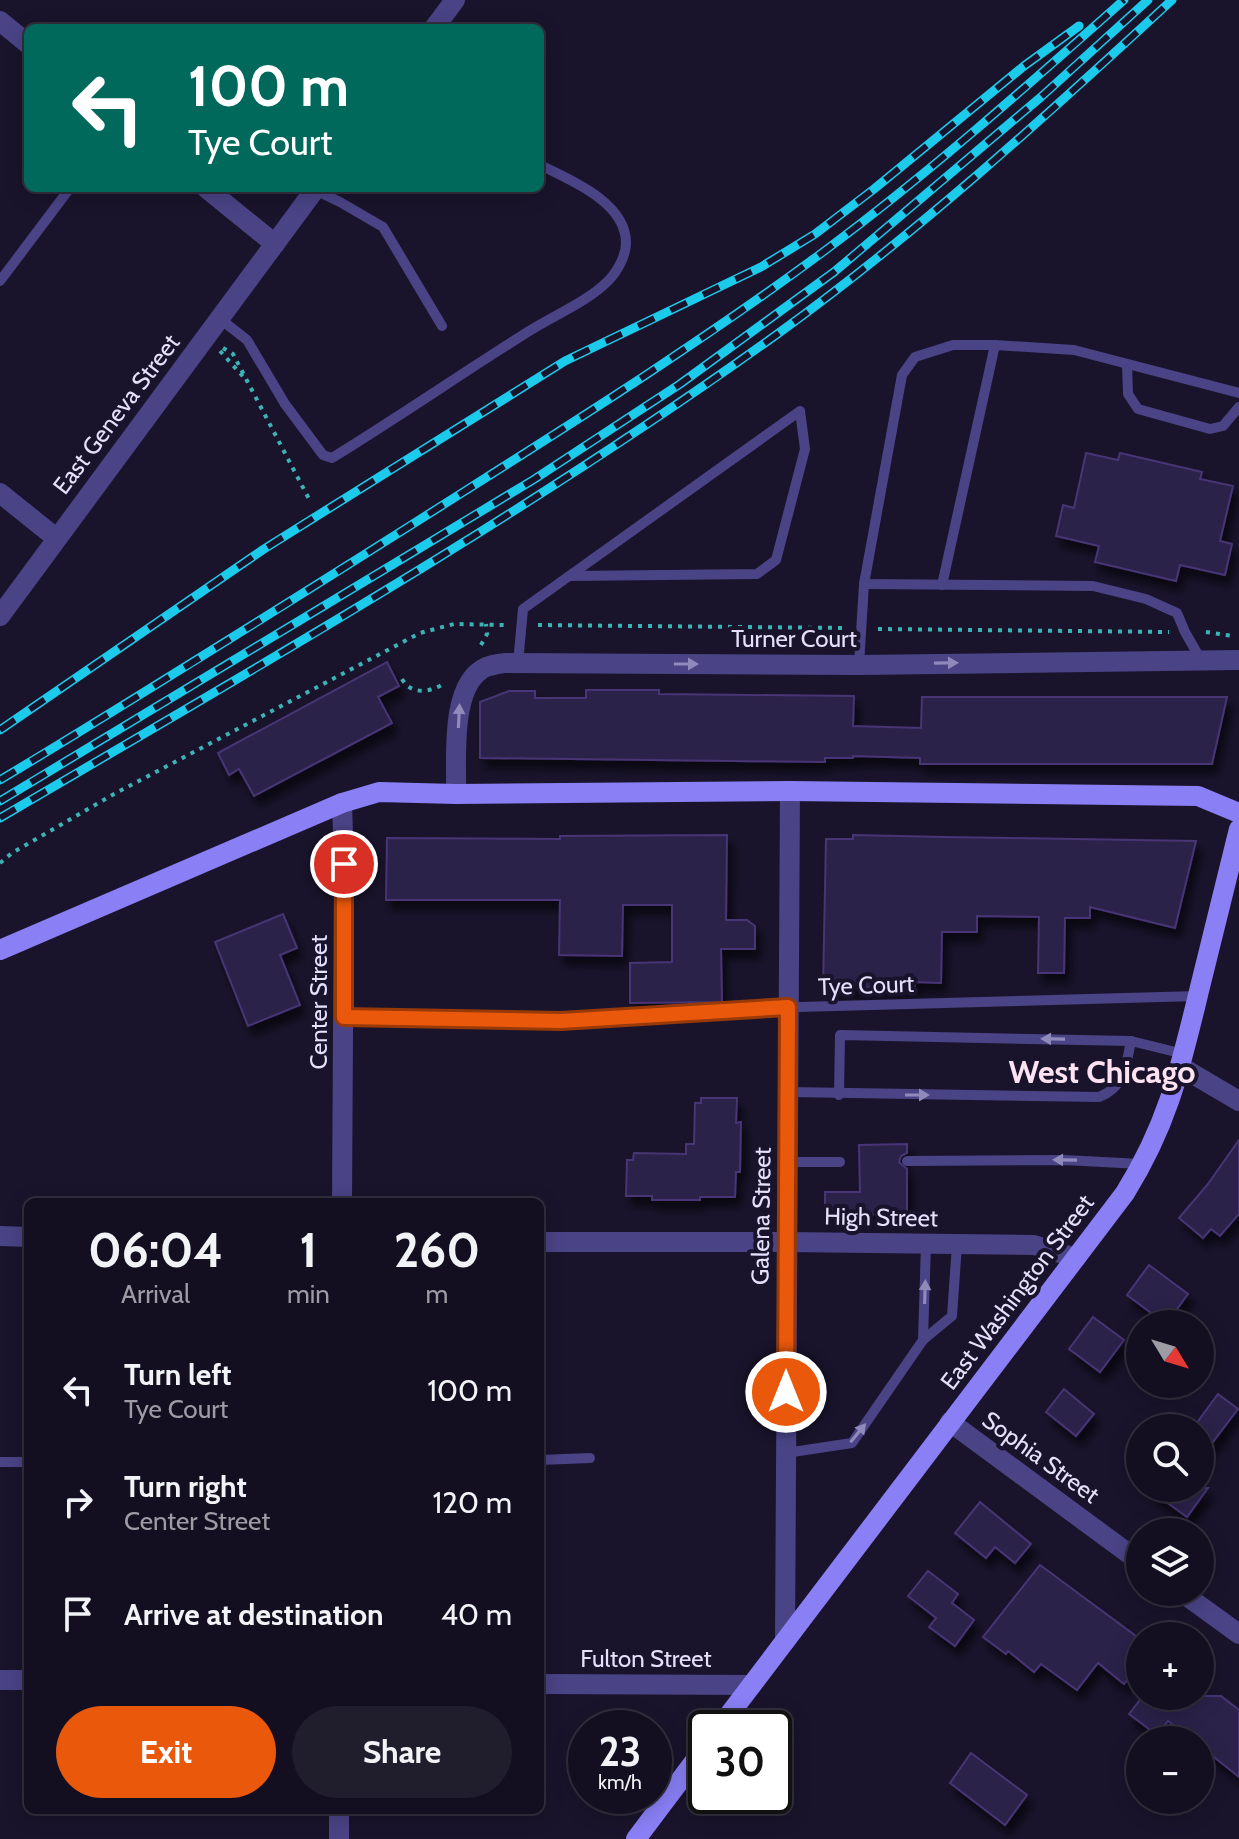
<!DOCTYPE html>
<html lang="en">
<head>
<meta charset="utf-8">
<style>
  :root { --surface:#130f20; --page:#201d2d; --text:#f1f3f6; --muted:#9d9ca5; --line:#322f3e; --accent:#ea580c }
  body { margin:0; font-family:Cabin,sans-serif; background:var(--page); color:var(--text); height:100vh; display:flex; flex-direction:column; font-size:30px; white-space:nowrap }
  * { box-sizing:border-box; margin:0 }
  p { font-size:26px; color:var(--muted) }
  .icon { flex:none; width:44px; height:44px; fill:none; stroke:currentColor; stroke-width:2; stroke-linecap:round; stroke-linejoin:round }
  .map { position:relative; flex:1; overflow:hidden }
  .drawer { position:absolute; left:24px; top:1198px; width:520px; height:616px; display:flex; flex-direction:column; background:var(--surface); border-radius:12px; box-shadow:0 4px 20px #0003,0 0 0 2px var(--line) }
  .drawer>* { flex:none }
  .hud { position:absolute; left:24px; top:24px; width:520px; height:168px; border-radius:12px; box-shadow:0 4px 20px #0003,0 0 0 2px var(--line); background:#00695c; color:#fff; overflow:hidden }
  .needle { width:52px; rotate:128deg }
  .controls { position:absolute; left:1126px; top:1310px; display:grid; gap:16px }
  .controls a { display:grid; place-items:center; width:88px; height:88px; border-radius:50%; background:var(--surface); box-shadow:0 4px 20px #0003,0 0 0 2px var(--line); font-size:40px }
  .speed { position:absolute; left:568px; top:1710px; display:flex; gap:16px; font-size:40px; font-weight:700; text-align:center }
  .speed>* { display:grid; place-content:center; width:104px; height:104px; border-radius:50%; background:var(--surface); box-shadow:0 4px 20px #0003,0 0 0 2px var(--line); line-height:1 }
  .speed small { font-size:20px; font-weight:400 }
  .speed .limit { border:4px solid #111; border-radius:12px; background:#fff; color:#111 }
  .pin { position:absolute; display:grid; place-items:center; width:68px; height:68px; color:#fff; margin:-34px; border:4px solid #fff; border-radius:50%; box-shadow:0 2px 8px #0007 }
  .me { position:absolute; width:88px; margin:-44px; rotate:0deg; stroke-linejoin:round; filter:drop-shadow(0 0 6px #0008) }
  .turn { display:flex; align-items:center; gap:28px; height:168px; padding:0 32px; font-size:36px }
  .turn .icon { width:104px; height:104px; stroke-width:2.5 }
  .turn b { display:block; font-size:56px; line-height:68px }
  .eta { display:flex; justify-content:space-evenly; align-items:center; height:136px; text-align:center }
  .eta b { font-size:48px; font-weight:800; line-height:56px }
  .primary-button { display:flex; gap:16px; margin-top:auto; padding:16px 32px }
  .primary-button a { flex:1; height:92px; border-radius:48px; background:var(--accent); color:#fff; font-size:32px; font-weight:800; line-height:92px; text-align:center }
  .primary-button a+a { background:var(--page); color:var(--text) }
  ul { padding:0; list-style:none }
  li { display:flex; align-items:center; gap:24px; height:112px; padding:0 32px }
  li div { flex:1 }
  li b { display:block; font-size:30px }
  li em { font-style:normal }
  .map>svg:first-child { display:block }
  .building { fill:#2c214a; stroke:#463574; stroke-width:2; filter:url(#shadow) }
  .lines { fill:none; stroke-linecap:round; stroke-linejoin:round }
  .path { stroke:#3cb4b5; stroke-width:4; stroke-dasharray:4 6; stroke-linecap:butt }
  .lane { stroke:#4a4386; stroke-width:10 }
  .street { stroke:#4a4386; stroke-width:20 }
  .secondary { stroke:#8a7ff5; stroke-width:20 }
  .rail-casing { stroke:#1ccaec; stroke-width:9 }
  .rail { stroke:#19142b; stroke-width:6; stroke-dasharray:18; stroke-linecap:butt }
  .oneway { fill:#908abb }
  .route-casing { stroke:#983908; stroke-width:20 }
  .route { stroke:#ea580c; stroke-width:14 }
  .labels { text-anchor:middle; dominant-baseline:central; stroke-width:8; stroke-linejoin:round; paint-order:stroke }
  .street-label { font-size:24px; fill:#e5e0fc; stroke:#19142b }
  .district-label { font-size:32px; font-weight:bold; fill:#fde2f1; stroke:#19142b }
</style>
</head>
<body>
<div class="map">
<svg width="1239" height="1839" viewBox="0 0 1239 1839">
  <defs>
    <filter id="shadow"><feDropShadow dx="5" dy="9" stdDeviation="4" flood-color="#0009"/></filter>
  </defs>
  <rect width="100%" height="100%" fill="#19142b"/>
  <!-- building -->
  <g class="building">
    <path d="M1086 453 1118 460 1120 453 1202 472 1200 479 1233 486 1220 541 1232 544 1225 575 1180 565 1176 581 1095 562 1099 546 1056 536 1063 505 1074 508Z"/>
    <path d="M387 662 399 686 378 697 392 723 254 796 239 769 229 775 218 753Z"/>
    <path d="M586 690H659V694L854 696 853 726 921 728 922 697H1227L1212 764H920V758L853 756V758H825V762L480 758V702L509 691H535V698H586Z"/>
    <path d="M727 835 726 920H747L755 926V949H721L722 1002 630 1003V963L672 962V905H623L622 956 559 955 560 900H386L387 838 560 839V836Z"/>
    <path d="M853 835 944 837 1196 841 1175 928 1090 907V918H1065L1064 973H1038L1039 917 977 916V932H942L941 983 915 982V987L823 988 826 839H853Z"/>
    <path d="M283 914 297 948 280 955 300 1005 248 1026 215 942Z"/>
    <path d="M701 1098H737L736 1123 741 1122 740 1172H736L735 1197H700V1200H652V1196H626L627 1160H633L634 1153 686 1154V1144H694L695 1103H701Z"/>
    <path d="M1239 1140V1214L1220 1236 1211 1229 1203 1238 1179 1218 1208 1184Z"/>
    <path d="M907 1144V1153L901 1156 899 1162 907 1169V1214L825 1215V1192H860L859 1145Z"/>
    <path d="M1149 1265 1188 1294 1166 1324 1127 1295Z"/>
    <path d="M1093 1317 1124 1340 1100 1372 1069 1349Z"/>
    <path d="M1064 1389 1094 1414 1076 1436 1046 1412Z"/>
    <path d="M1218 1394 1238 1409 1200 1459V1427L1196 1424Z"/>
    <path d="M1147 1488H1208L1187 1517Z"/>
    <path d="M980 1502 1031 1544 1015 1563 995 1547 986 1558 955 1533Z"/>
    <path d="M1040 1565 1140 1639V1664L1124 1684 1098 1663 1077 1690 1041 1664 1034 1672 1008 1651 1006 1654 983 1637Z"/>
    <path d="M928 1571 958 1594 952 1603 974 1620 955 1646 929 1627 936 1618 908 1596Z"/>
    <path d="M1143 1696H1221L1239 1710V1777L1200 1746V1740H1192L1168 1721 1157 1735 1129 1714Z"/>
    <path d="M971 1753 1027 1795 1005 1825 950 1783Z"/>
  </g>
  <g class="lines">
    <!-- path -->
    <g class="path">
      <path d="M223 348 233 354 309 499"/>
      <path d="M220 351 248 382"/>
      <path d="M538 625 845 628"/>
      <path d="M878 629 1169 632"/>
      <path d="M1206 632 1233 636"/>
      <path d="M481 645 487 634 486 624"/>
      <path d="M402 679C412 696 431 692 445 683"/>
      <path d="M0 863 12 853 114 794 420 633 454 624 505 625"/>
    </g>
    <!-- lane -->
    <g class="lane">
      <path d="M315 190 340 202 383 227 442 326"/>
      <path d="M0 281 70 188"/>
      <path d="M219 318 247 340 285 404 323 455 332 458C397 418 461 374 526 333 552 316 586 303 608 281 617 272 626 256 626 243 626 202 570 180 540 165"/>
      <path d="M1127 364 1128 394 1138 409 1210 429 1223 426 1239 407"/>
      <path d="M864 584 1093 586 1146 599 1177 613 1185 632 1201 660"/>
      <path d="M942 585 995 345"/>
      <path d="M518 663 523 609 800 411 805 449 776 560 757 574 570 576"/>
      <path d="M859 665 864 584 902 375 915 357 953 345H995L1074 350 1239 393"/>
      <path d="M344 1017 561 1021 759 1008 1198 996"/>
      <path d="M789 1092 1099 1097C1125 1087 1126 1065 1131 1041"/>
      <path d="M839 1095 840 1035 1131 1041 1184 1054"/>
      <path d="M907 1161 1064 1160 1141 1164"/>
      <path d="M787 1162H840"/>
      <path d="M923 1340 926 1244"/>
      <path d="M786 1453 852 1443 923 1340 952 1316 957 1244"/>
      <path d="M540 1460 590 1458"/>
      <path d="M0 1462H28"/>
    </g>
    <!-- street -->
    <g class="street">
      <path d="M0 21 28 44"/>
      <path d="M434 28 455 0"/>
      <path d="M206 188 275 244"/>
      <path d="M0 493 56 538"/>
      <path d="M0 616 316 188"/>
      <path d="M456 794C457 760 449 684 486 667 491 665 498 664 504 663L859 665 1239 660"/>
      <path d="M342 803 344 864 342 1202"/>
      <path d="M1181 1067 1239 1101"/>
      <path d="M0 1236 28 1237"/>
      <path d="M540 1242H786L1034 1245 1076 1258"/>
      <path d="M950 1422 1140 1562"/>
      <path d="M1181 1592 1239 1634"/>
      <path d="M785 1641 790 791"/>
      <path d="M0 1680H28"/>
      <path d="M540 1684 752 1685"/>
      <path d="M339 1839V1810"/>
    </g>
    <!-- secondary -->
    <g class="secondary">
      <path d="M0 950 342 803 379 792 456 794 790 791 1198 796 1239 813"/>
      <path d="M719 1728 1125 1193C1168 1124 1180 1069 1199 991 1212 937 1226 883 1239 829"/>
      <path d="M636 1839 706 1746"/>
    </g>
    <!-- rail casing -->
    <g class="rail-casing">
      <g id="rail">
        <path d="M0 730 264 549 565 361 761 267 815 234 874 189 1024 66 1079 26"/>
        <path d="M0 780C140 696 278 609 416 522 553 435 692 349 823 252 928 174 1026 87 1124 0"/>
        <path d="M0 801 533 480 680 384 834 272 1041 97 1148 0"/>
        <path d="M0 818C261 665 531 511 776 335 916 234 1045 117 1172 0"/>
      </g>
    </g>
    <!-- rail -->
    <use href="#rail" class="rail"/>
  </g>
  <!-- one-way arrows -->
  <defs><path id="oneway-solid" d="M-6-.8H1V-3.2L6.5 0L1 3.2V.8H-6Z" transform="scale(2)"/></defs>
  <g class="oneway">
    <use href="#oneway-solid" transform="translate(946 663) rotate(-1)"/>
    <use href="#oneway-solid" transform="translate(686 664)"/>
    <use href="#oneway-solid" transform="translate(459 716) rotate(-87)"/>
    <use href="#oneway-solid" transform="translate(1053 1039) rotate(-179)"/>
    <use href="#oneway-solid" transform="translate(917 1095)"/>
    <use href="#oneway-solid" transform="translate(1065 1160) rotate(-179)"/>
    <use href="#oneway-solid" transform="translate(925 1292) rotate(-88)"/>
    <use href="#oneway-solid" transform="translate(858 1433) rotate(-51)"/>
  </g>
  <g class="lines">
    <!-- route casing -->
    <g class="route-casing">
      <path id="route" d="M344 864V1017L561 1021 788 1007 786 1392"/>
    </g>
    <!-- route -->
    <use href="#route" class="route"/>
  </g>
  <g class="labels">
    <!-- street labels -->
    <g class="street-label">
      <text transform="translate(116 414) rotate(-53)">East Geneva Street</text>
      <text x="794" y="638">Turner Court</text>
      <text transform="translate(866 985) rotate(-2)">Tye Court</text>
      <text transform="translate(318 1002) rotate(-90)">Center Street</text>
      <text transform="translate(761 1216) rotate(-89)">Galena Street</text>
      <text transform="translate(881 1217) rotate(1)">High Street</text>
      <text transform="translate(1017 1292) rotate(-53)">East Washington Street</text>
      <text transform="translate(1041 1457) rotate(36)">Sophia Street</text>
      <text x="646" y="1658">Fulton Street</text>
    </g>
    <!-- district labels -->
    <g class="district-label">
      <text x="1102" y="1071">West Chicago</text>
    </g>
  </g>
</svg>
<div class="controls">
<a><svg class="needle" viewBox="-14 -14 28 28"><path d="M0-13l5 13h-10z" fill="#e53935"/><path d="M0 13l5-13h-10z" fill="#9d9ca5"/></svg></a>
<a><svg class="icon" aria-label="search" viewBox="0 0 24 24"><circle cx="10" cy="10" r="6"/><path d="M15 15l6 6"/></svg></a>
<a><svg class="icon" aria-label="layers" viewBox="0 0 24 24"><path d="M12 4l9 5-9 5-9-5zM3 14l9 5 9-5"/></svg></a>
<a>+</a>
<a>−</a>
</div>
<div class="speed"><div>23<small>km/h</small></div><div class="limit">30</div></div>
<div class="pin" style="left:344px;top:864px;background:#d93025"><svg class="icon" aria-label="arrive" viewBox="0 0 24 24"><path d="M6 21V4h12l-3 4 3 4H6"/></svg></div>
<svg class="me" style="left:786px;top:1392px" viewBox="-20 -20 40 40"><circle r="17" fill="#ea580c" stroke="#fff" stroke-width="3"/><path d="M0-11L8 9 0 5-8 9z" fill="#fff"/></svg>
<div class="hud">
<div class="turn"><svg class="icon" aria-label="left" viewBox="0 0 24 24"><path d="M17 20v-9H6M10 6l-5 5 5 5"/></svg><div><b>100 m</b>Tye Court</div></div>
</div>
<section class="drawer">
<div class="eta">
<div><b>06:04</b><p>Arrival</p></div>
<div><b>1</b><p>min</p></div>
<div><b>260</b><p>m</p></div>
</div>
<ul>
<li><svg class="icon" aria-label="left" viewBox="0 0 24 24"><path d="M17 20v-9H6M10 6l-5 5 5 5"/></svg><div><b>Turn left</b><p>Tye Court</p></div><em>100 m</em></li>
<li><svg class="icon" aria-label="right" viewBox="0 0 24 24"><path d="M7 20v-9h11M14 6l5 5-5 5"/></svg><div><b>Turn right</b><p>Center Street</p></div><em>120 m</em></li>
<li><svg class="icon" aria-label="arrive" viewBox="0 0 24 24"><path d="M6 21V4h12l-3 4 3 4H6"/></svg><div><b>Arrive at destination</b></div><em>40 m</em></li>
</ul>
<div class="primary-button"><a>Exit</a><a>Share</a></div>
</section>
</div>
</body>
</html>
